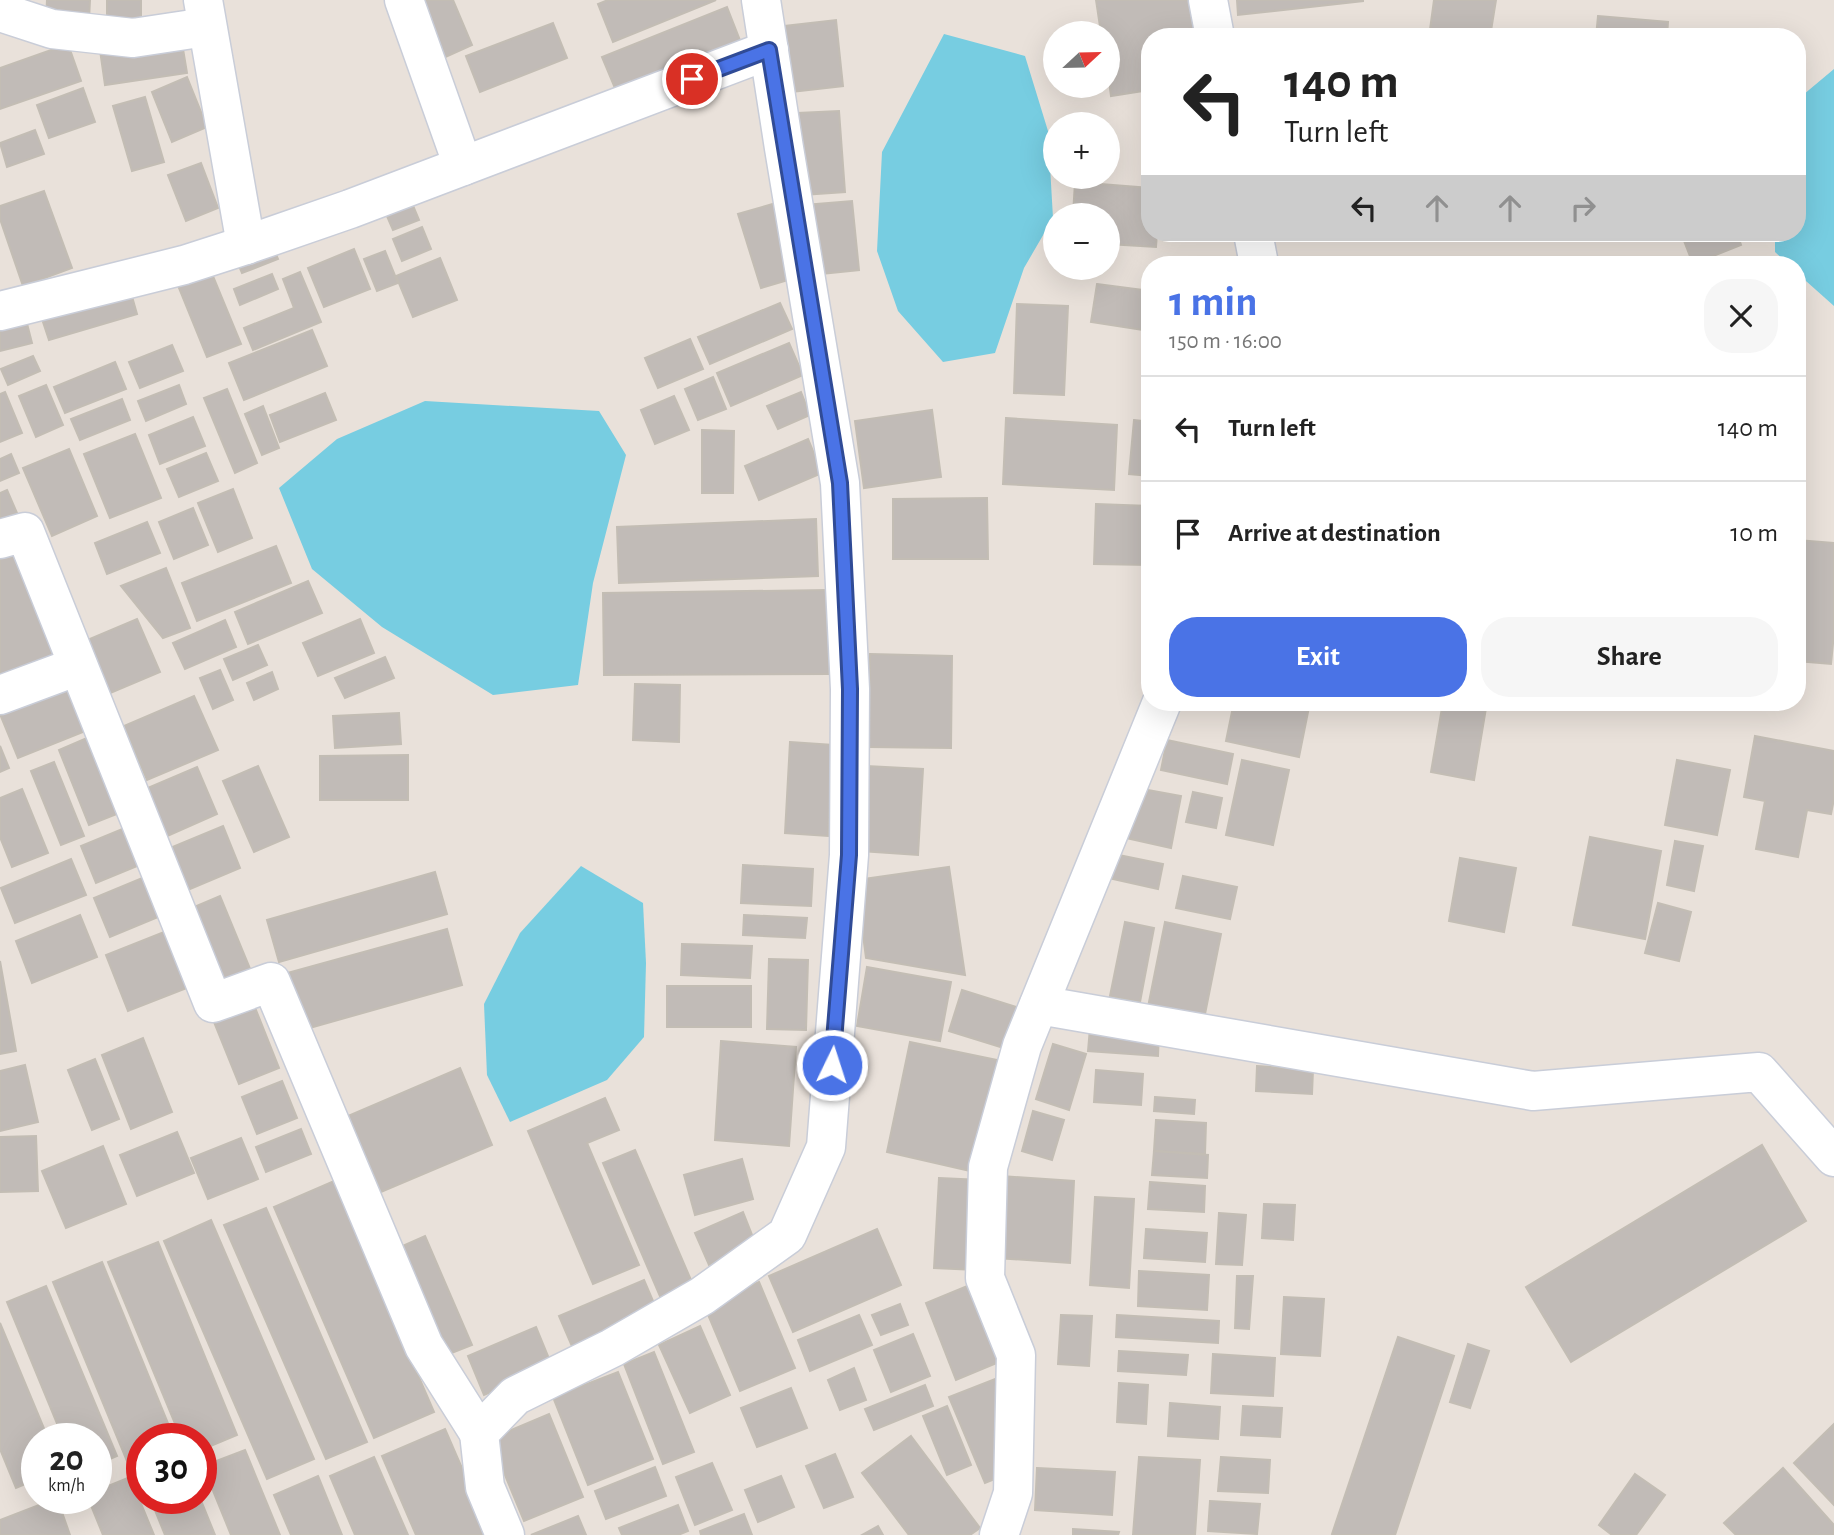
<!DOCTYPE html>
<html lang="en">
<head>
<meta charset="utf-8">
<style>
  :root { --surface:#fff; --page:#f6f6f6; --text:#222; --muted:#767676; --line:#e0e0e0; --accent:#4a73e6 }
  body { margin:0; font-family:"Alegreya Sans",sans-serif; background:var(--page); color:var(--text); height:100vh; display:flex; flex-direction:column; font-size:26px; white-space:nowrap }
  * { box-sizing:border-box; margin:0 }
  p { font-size:23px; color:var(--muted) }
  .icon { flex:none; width:38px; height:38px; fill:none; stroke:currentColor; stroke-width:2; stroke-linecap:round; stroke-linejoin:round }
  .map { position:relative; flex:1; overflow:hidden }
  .details { position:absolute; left:1141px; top:256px; width:665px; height:455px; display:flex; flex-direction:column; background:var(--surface); border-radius:28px; box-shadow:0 7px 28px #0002 }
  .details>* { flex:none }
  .hud { position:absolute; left:1141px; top:28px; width:665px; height:214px; border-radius:28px; box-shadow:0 7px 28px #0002; background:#fff; color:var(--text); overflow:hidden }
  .needle { width:46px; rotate:68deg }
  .controls { position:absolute; left:1043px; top:21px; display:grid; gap:14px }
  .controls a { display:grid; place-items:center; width:77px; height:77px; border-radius:50%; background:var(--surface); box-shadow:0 7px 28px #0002; font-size:35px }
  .speed { position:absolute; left:21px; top:1423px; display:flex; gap:14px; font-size:35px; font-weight:700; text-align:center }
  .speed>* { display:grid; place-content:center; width:91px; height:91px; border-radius:50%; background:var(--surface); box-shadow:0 7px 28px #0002; line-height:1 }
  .speed small { font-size:18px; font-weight:400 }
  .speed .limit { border:10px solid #d22; background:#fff; color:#111 }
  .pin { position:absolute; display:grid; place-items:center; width:60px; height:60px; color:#fff; margin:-30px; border:4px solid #fff; border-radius:50%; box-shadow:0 2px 7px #0007 }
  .me { position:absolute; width:77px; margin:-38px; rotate:4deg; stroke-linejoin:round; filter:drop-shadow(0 0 5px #0008) }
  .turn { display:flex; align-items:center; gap:24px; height:147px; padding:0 28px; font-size:32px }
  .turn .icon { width:91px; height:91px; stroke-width:2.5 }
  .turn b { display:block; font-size:49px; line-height:60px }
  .lanes { display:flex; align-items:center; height:66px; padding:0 28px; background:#0003; justify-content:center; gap:35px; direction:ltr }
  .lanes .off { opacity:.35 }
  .round { display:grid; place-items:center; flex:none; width:74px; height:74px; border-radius:28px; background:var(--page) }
  .headline { display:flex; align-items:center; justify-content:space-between; height:119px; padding:0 28px }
  h1 { font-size:42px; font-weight:700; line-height:52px; color:var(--accent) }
  .button { display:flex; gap:14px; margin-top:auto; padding:14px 28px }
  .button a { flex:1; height:80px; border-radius:28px; background:var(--accent); color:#fff; font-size:28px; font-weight:700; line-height:80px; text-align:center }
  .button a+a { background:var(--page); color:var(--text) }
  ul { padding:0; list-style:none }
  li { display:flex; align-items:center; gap:21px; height:105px; padding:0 28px; border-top:2px solid var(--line) }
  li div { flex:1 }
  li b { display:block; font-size:26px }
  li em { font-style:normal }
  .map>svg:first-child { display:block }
  .water { fill:#77cde1 }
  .building { fill:#c1bbb7; stroke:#c3bdb4; stroke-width:2 }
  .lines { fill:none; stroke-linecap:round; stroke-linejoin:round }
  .street-casing { stroke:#c9cdd8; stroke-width:41 }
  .street { stroke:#fff; stroke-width:38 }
  .route-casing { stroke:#304b96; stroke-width:18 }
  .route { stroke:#4a73e6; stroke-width:12 }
</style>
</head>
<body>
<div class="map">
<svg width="1834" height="1535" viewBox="0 0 1834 1535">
  <rect width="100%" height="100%" fill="#e9e1da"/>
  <!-- water -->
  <g class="water">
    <path d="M944 34 1025 56 1048 131 1053 218 1024 268 995 353 943 362 898 311 877 251 882 152Z"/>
    <path d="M1834 69V306L1797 273V264H1788L1775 252V233H1797V100Z"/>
    <path d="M425 401 599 411 626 455 593 583 578 685 493 695 382 627 312 569 279 488 337 439Z"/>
    <path d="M581 866 643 903 646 963 644 1037 607 1080 510 1122 487 1075 484 1004 520 933Z"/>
  </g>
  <!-- building -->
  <g class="building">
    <path d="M47 0H90L89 20 46 19Z"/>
    <rect x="107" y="0" width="34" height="23"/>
    <path d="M414 0H453L472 45 439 60Z"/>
    <path d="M608 0H716L613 42 598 4Z"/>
    <path d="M1096 0H1192L1197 37H1150V90L1111 96 1108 74V33H1101Z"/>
    <path d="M1237 0H1363V1L1238 15Z"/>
    <path d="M1434 0H1496L1490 37H1429Z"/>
    <path d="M727 7 741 43 617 93 602 57Z"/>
    <path d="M1598 16 1668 22 1667 37H1596Z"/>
    <path d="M836 20 843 86 792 92 785 26Z"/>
    <path d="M553 23 567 58 480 92 466 56Z"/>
    <path d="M181 37 187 73 105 85 100 50Z"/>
    <path d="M68 44 81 81 0 109V68Z"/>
    <path d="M187 77 207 127 172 142 152 92Z"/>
    <path d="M83 88 95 122 49 138 37 105Z"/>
    <path d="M145 97 164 162 132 171 113 106Z"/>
    <path d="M839 111 845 192 803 195 798 113Z"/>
    <path d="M35 130 44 154 7 167 0 143Z"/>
    <path d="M201 163 218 208 186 221 168 175Z"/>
    <path d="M1075 182 1150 188V233H1157L1156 247 1108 244V215H1073Z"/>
    <path d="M44 191 72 268 23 286 0 219V206Z"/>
    <path d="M409 196 419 220 393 230 383 207Z"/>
    <path d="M852 201 859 270 812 275 805 205Z"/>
    <path d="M776 203 798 277 761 288 738 214Z"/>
    <path d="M422 227 431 249 402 261 393 239Z"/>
    <path d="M1681 233H1737L1741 245 1693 264Z"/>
    <path d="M272 245 278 259 242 273 236 259Z"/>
    <path d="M354 249 370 289 324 307 308 268Z"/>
    <path d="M385 251 398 283 377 291 364 259Z"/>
    <path d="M440 258 457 300 413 317 396 276Z"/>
    <path d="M210 269 241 344 207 357 177 283Z"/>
    <path d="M300 272 321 322 253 350 244 328 294 308 283 279Z"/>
    <path d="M272 274 278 289 240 305 234 289Z"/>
    <path d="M1097 284 1150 291V331L1091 322Z"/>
    <path d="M129 286 137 314 49 340 40 313Z"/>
    <path d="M780 303 792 329 710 364 698 337Z"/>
    <path d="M1017 304 1068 306 1064 395 1014 393Z"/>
    <path d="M24 312 32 343 0 351V318Z"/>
    <path d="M312 330 327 366 244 400 229 363Z"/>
    <path d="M690 339 703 369 658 388 645 358Z"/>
    <path d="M789 343 803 375 731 406 717 373Z"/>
    <path d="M172 345 183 371 140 388 129 362Z"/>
    <path d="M33 356 40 371 8 385 1 369Z"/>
    <path d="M115 362 126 389 65 413 54 387Z"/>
    <path d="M713 377 726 409 698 420 685 389Z"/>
    <path d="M46 385 63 425 36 437 19 396Z"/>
    <path d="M179 385 186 404 146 421 138 401Z"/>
    <path d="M227 389 257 463 235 473 204 398Z"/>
    <path d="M5 392 22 433 0 442V394Z"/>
    <path d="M801 392 810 415 778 429 767 406Z"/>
    <path d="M325 393 336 420 280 442 270 415Z"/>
    <path d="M674 396 689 430 655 444 641 410Z"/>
    <path d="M122 399 130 420 80 440 71 419Z"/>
    <path d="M263 406 279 448 262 455 245 414Z"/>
    <path d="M932 410 941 477 864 488 855 421Z"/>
    <path d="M193 417 205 446 160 464 149 435Z"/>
    <path d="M1006 418 1117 425 1114 490 1003 484Z"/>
    <path d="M1134 420 1150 422V476L1129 474Z"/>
    <path d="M702 430 734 431 733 493H702Z"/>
    <path d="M135 434 161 498 110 518 84 454Z"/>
    <path d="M808 439 822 473 759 500 745 466Z"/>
    <path d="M69 449 97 516 52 536 23 468Z"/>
    <path d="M206 453 218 481 179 497 167 469Z"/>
    <path d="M11 454 19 473 0 481V459Z"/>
    <path d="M233 489 252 538 218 552 198 503Z"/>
    <path d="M7 490 17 513 0 520V493Z"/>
    <path d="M987 498 988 559H893V499Z"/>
    <path d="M1096 504 1150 506V565L1094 564Z"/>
    <path d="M193 508 208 545 174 559 159 522Z"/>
    <path d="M816 519 818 576 619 583 617 527Z"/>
    <path d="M147 522 160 553 107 574 95 543Z"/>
    <path d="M1797 540 1834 543V633L1831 664 1797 661Z"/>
    <path d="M276 546 291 583 197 621 182 583Z"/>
    <path d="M21 551 60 660 0 680V558Z"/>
    <path d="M166 568 190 628 163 638 121 586Z"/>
    <path d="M308 581 322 613 248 644 235 612Z"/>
    <path d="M828 590 829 674 604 675 603 593Z"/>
    <path d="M137 619 160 672 108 694 85 641Z"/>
    <path d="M360 619 374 653 318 676 303 643Z"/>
    <path d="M225 620 236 647 185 669 173 643Z"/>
    <path d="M258 645 267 665 233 680 224 659Z"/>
    <path d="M870 654 952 656 951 748 869 747Z"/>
    <path d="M385 657 394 678 345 698 335 678Z"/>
    <path d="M220 670 233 700 213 709 200 678Z"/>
    <path d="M272 672 278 689 254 700 247 683Z"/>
    <path d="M75 683 93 728 18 758 0 714Z"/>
    <path d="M635 684 680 685 679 742 633 740Z"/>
    <path d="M194 696 218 750 147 780 124 726Z"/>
    <path d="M1234 702H1310L1299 757 1226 741Z"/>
    <path d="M1443 702H1487L1474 780 1431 772Z"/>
    <path d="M399 713 401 744 335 748 333 716Z"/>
    <path d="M96 734 127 810 89 825 59 750Z"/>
    <path d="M1755 736 1834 751V799L1831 814 1807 810 1798 857 1756 849 1765 801 1744 797Z"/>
    <path d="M1167 740 1233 754 1227 784 1161 770Z"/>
    <path d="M790 742 833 745 828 836 785 833Z"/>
    <path d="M0 746 9 768 0 772Z"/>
    <path d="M408 755V800H320V756Z"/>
    <path d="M1242 760 1289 770 1273 845 1226 835Z"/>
    <path d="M1677 760 1730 770 1717 835 1665 825Z"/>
    <path d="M54 762 84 836 61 845 31 771Z"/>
    <path d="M258 766 289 837 254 852 223 781Z"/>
    <path d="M866 766 923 769 918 855 861 851Z"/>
    <path d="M197 767 217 814 163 838 143 790Z"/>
    <path d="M1137 788 1181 796 1171 848 1126 838Z"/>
    <path d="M22 789 48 853 12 867 0 837V798Z"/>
    <path d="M1193 792 1222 798 1216 828 1186 822Z"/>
    <path d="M132 825 147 862 96 883 81 846Z"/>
    <path d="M223 826 240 868 176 895 158 853Z"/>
    <path d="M1590 837 1661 851 1645 939 1573 925Z"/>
    <path d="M1675 841 1703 846 1694 891 1667 885Z"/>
    <path d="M1109 853 1163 864 1158 889 1104 877Z"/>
    <path d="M1460 858 1516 868 1504 932 1449 921Z"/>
    <path d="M71 859 86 895 15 923 1 888Z"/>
    <path d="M743 865 813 869 811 906 741 903Z"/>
    <path d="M949 867 965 975 866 958 856 880Z"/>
    <path d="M435 872 447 914 279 962 267 920Z"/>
    <path d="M147 876 163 915 110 937 94 898Z"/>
    <path d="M1183 876 1237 887 1230 919 1176 908Z"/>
    <path d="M220 896 253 976 219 989 187 910Z"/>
    <path d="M1658 903 1691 912 1679 961 1645 953Z"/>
    <path d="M80 915 97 957 32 983 16 941Z"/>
    <path d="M744 915 807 918 805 938 743 935Z"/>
    <path d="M1125 922 1154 928 1140 1002 1110 996Z"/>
    <path d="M1165 922 1221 934 1204 1019 1148 1007Z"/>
    <path d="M447 929 462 985 299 1031 284 974Z"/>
    <path d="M169 930 192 986 128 1011 106 955Z"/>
    <path d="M682 944 752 946 750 978 681 975Z"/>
    <path d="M769 959 808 960 806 1030 767 1029Z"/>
    <path d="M0 961 16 1051 0 1054Z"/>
    <path d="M867 967 951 982 940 1041 857 1026Z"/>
    <rect x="667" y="986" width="84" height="41"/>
    <path d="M962 990 1023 1009 1010 1050 949 1031Z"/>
    <path d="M254 1005 279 1068 239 1084 214 1022Z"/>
    <path d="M1090 1028 1159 1032 1158 1056 1088 1051Z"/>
    <path d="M143 1038 172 1112 131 1129 102 1055Z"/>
    <path d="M721 1041 796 1047 789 1146 715 1140Z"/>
    <path d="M910 1042 1002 1061 979 1173 887 1152Z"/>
    <path d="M1053 1044 1086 1054 1069 1110 1036 1099Z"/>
    <path d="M95 1059 119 1119 92 1130 68 1070Z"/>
    <path d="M25 1065 38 1122 0 1131V1071Z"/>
    <path d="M1257 1066 1313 1070 1312 1094 1256 1091Z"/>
    <path d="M460 1068 492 1145 381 1192 348 1116Z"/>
    <path d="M1096 1070 1143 1074 1141 1105 1094 1102Z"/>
    <path d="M282 1081 297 1118 257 1134 242 1097Z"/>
    <path d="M1155 1097 1195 1100 1194 1114 1154 1111Z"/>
    <path d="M605 1098 619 1130 587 1143 639 1265 593 1284 528 1131Z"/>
    <path d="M1033 1111 1064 1120 1052 1160 1022 1151Z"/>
    <path d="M1156 1120 1206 1123 1205 1154 1154 1151Z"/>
    <path d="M301 1129 311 1154 266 1172 256 1147Z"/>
    <path d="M177 1132 194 1173 137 1196 120 1155Z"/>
    <path d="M36 1136 38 1191 0 1192V1137Z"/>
    <path d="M241 1138 258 1179 208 1199 191 1158Z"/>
    <path d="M1762 1145 1806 1221 1571 1362 1526 1287Z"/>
    <path d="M103 1146 126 1204 66 1228 42 1171Z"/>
    <path d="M635 1150 694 1287 662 1301 603 1163Z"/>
    <path d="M1154 1151 1208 1155 1207 1178 1152 1175Z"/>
    <path d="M742 1159 753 1199 695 1215 684 1175Z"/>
    <path d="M1001 1176 1074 1181 1070 1263 996 1258Z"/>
    <path d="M939 1178 981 1180 976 1270 934 1268Z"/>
    <path d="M334 1181 434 1412 374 1438 274 1207Z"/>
    <path d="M1150 1182 1205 1186 1204 1212 1148 1209Z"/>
    <path d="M1095 1197 1134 1199 1129 1288 1090 1285Z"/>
    <path d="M1264 1204 1295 1205 1293 1240 1262 1238Z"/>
    <path d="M266 1208 367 1442 326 1459 224 1225Z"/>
    <path d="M743 1212 756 1245 709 1265 695 1233Z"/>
    <path d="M1219 1213 1246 1215 1242 1265 1216 1264Z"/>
    <path d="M211 1220 314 1459 267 1479 164 1241Z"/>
    <path d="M877 1229 901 1285 793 1332 769 1276Z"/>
    <path d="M1146 1229 1207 1233 1205 1262 1144 1258Z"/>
    <path d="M425 1236 472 1345 444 1356 398 1248Z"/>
    <path d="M158 1242 237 1435 201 1450V1438H181L108 1262Z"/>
    <path d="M102 1262 174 1438H142V1461L129 1466 53 1282Z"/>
    <path d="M1139 1271 1209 1275 1207 1310 1138 1306Z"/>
    <path d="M1237 1276H1253L1249 1329 1235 1328Z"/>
    <path d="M644 1280 659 1315 574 1351 559 1316Z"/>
    <path d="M759 1282 795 1368 740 1391 704 1305Z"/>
    <path d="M972 1284 1004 1360 956 1380 926 1303Z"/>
    <path d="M46 1286 117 1456 96 1465V1438H63L7 1302Z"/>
    <path d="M1284 1297 1324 1299 1320 1356 1281 1354Z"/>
    <path d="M900 1304 908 1325 881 1335 872 1315Z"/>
    <path d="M859 1315 872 1345 810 1371 798 1340Z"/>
    <path d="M1061 1315 1092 1316 1089 1366 1058 1364Z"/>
    <path d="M1117 1315 1219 1321 1218 1343 1116 1337Z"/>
    <path d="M0 1323 48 1438H37V1479L16 1488 0 1449Z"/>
    <path d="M700 1326 730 1395 690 1413 659 1345Z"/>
    <path d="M536 1327 552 1366 484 1395 468 1356Z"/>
    <path d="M913 1334 930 1376 891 1392 874 1350Z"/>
    <path d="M1398 1337 1454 1356 1395 1535H1335L1332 1534Z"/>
    <path d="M1468 1344 1489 1351 1470 1408 1450 1402Z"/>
    <path d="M1119 1351 1188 1355 1186 1375 1118 1371Z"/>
    <path d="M654 1352 694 1452 663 1464 624 1364Z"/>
    <path d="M1213 1354 1275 1358 1273 1396 1211 1393Z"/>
    <path d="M854 1368 866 1400 840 1410 828 1380Z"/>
    <path d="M618 1372 653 1459 588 1485 553 1397Z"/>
    <path d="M1003 1376 1007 1474 985 1483 949 1397Z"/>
    <path d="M1119 1383 1148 1385 1146 1424 1117 1422Z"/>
    <path d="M925 1385 933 1406 874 1430 865 1409Z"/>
    <path d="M791 1388 807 1428 757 1447 741 1408Z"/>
    <path d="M1170 1403 1220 1407 1218 1439 1168 1436Z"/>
    <path d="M947 1406 971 1465 947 1475 923 1416Z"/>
    <path d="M1243 1406 1282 1408 1280 1437 1241 1435Z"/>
    <path d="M549 1414 583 1497 524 1521 490 1439Z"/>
    <path d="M1834 1424V1505L1794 1463Z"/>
    <path d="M445 1429 491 1535H416L382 1456Z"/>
    <path d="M911 1436 980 1528 970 1535H909L862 1473Z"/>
    <path d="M245 1450 280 1535H231L203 1466Z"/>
    <path d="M835 1454 853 1497 824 1508 806 1466Z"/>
    <path d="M374 1457 408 1535H355L330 1476Z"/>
    <path d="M1139 1457 1200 1460 1195 1535H1133Z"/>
    <path d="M1221 1457 1270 1460 1268 1493 1218 1491Z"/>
    <path d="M712 1463 732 1510 695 1525 676 1477Z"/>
    <path d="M655 1467 666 1496 606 1519 595 1491Z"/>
    <path d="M1037 1468 1115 1472 1112 1515 1035 1510Z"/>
    <path d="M1783 1468 1834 1525V1535H1736L1724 1523Z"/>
    <path d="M1635 1474 1665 1495 1636 1535H1612L1599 1525Z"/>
    <path d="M318 1476 342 1535H291L274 1495Z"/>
    <path d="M781 1476 794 1507 758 1522 745 1490Z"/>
    <path d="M130 1477 154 1535H103L88 1498H96V1491Z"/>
    <path d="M57 1498 70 1535H0V1520Z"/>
    <path d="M150 1498H200L215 1535H165Z"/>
    <path d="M1210 1501 1260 1504 1257 1534 1208 1531Z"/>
    <path d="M678 1505 688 1531 678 1535H622L619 1528Z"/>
    <path d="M744 1514 752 1535H701L700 1531Z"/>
    <path d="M578 1516 586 1535H531Z"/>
    <path d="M878 1526 883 1535H862Z"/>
    <path d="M1073 1529 1119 1532 1118 1535H1073Z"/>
  </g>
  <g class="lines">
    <!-- street casing -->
    <g class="street-casing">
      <g id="street">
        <path d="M203 0 246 245"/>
        <path d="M404 0 463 166"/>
        <path d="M1208 0 1215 37"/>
        <path d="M0 12 52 29 133 38 206 27"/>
        <path d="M1253 233 1259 264"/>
        <path d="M0 311 184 265 246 245 350 209 769 50"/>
        <path d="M0 539 25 532 213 1003 271 982 424 1346 479 1433"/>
        <path d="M0 695 78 666"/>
        <path d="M1039 1005 1533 1091 1759 1072 1834 1157"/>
        <path d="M505 1535 485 1487 479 1433 515 1396 612 1348 702 1296 787 1235 826 1147 849 855 850 689 840 483 784 148 761 0"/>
        <path d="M999 1535 1013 1493 1016 1355 985 1278 988 1167 1022 1046 1162 702"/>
      </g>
    </g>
    <!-- street -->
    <use href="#street" class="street"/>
  </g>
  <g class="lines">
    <!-- route casing -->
    <g class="route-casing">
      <path id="route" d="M692 79 769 50 840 483 850 689 849 855 832 1065"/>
    </g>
    <!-- route -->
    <use href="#route" class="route"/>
  </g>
</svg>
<div class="controls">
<a><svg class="needle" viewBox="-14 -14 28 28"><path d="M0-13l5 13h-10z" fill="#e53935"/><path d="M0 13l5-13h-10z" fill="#767676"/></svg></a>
<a>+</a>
<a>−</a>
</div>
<div class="speed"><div>20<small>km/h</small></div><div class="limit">30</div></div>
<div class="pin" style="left:692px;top:79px;background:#d93025"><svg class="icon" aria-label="arrive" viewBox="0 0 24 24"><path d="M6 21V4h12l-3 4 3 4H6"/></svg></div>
<svg class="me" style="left:832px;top:1065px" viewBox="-20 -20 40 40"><circle r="17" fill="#4a73e6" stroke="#fff" stroke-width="3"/><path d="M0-11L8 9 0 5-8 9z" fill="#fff"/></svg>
<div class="hud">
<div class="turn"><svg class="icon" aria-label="left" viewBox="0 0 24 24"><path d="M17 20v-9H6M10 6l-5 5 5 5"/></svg><div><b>140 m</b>Turn left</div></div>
<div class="lanes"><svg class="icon" aria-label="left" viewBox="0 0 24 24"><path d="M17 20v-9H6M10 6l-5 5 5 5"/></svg><svg class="icon off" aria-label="ahead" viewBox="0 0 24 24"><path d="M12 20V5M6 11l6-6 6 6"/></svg><svg class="icon off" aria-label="ahead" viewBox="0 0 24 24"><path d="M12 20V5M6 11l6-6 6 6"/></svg><svg class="icon off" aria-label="right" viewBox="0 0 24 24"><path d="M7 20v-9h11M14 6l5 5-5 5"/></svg></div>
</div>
<section class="details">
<div class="headline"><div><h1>1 min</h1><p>150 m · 16:00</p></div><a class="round"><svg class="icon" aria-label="close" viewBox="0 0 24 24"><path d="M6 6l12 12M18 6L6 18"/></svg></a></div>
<ul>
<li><svg class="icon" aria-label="left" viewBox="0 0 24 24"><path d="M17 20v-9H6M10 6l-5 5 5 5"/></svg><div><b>Turn left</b></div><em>140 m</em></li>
<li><svg class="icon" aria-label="arrive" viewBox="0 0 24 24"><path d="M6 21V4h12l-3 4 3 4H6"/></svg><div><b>Arrive at destination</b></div><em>10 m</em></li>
</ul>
<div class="button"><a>Exit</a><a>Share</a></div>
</section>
</div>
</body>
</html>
